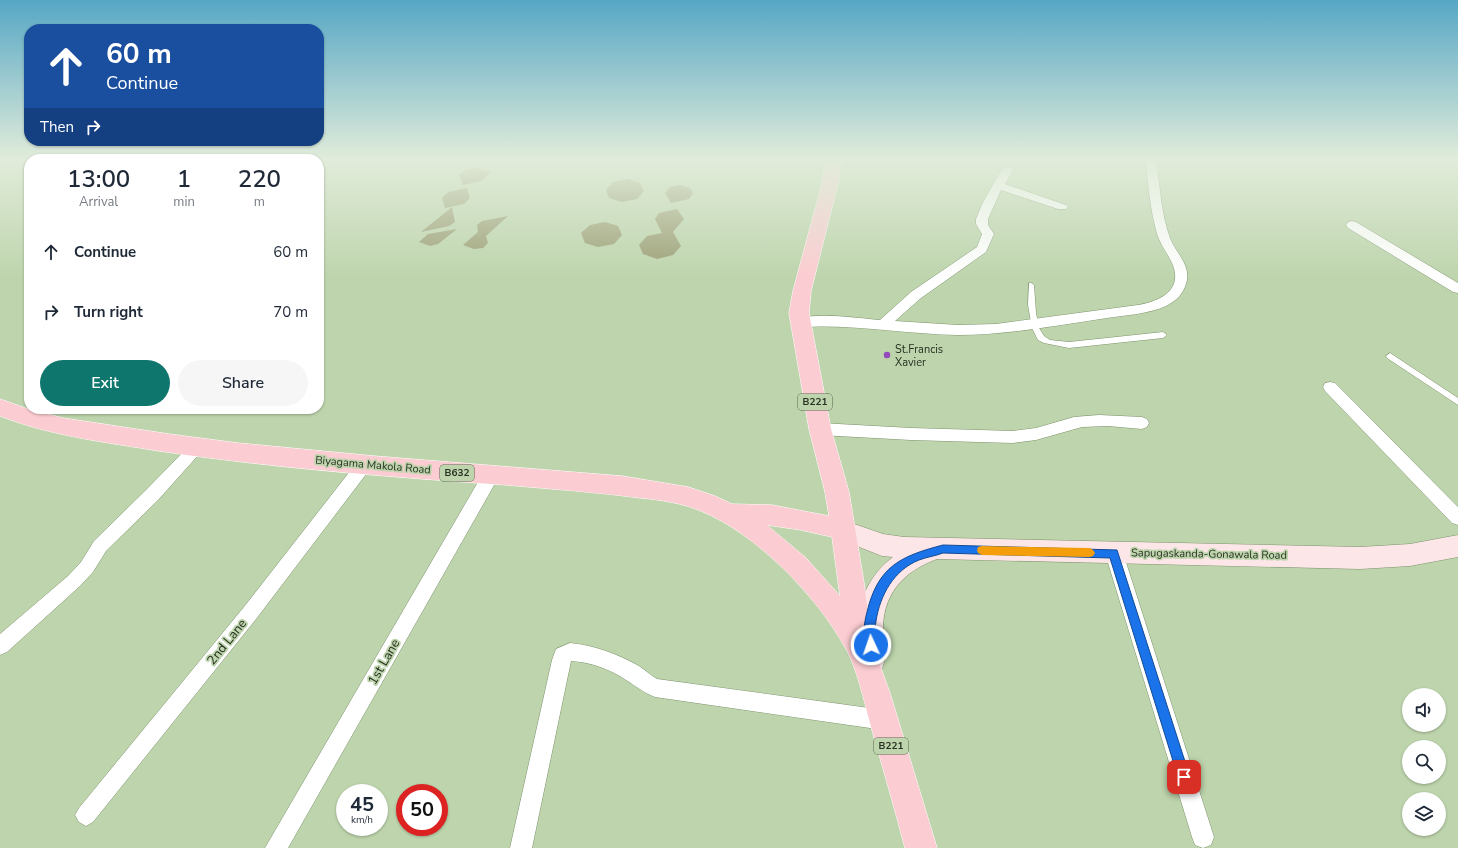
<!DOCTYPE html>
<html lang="en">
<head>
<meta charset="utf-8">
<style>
  :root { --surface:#fff; --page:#f6f6f7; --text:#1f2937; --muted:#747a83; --accent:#0f766e }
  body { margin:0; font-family:"Nunito Sans",sans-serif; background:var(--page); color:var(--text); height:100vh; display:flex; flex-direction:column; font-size:15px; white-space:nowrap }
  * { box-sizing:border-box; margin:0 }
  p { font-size:13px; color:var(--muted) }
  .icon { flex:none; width:22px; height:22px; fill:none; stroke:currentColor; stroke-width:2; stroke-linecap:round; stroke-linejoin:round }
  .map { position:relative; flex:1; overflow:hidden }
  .panel { position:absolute; left:24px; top:154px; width:300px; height:260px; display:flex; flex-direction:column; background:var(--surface); border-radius:16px; box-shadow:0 1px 3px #0004 }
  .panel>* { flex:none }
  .guide { position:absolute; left:24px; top:24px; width:300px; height:122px; border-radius:16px; box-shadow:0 1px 3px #0004; background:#1a4fa0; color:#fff; overflow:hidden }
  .fabs { position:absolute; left:1402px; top:688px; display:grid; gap:8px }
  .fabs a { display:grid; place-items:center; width:44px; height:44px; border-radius:50%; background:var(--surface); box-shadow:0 1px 3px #0004; font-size:20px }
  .speed { position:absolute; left:336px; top:784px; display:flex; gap:8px; font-size:20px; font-weight:700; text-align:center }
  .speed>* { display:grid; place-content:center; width:52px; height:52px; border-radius:50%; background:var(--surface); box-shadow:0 1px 3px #0004; line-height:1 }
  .speed small { font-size:10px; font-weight:400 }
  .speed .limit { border:6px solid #d22; background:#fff; color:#111 }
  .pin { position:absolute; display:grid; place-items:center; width:34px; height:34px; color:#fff; margin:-17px; border-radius:8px; box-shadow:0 2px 6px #0006 }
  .me { position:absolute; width:44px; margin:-22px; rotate:357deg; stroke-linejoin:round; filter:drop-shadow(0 0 3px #0008) }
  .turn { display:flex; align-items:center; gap:14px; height:84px; padding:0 16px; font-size:18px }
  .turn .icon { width:52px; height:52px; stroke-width:2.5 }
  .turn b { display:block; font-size:28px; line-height:34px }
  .then { display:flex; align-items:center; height:38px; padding:0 16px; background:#0003; gap:8px; font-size:15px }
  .eta { display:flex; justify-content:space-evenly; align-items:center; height:68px; text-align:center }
  .eta b { font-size:24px; font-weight:600; line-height:28px }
  .primary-button { display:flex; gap:8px; margin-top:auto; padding:8px 16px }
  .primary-button a { flex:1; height:46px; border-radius:24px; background:var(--accent); color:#fff; font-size:16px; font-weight:600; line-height:46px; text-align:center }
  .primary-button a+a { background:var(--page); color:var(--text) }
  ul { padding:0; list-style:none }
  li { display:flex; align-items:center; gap:12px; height:60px; padding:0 16px }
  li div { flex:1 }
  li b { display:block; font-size:15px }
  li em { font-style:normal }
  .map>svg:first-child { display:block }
  .building { fill:#9a9d73 }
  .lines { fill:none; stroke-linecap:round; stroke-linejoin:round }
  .lane-casing { stroke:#7e936e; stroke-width:1 }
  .street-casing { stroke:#7e936e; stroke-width:1 }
  .secondary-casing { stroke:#7e936e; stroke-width:1 }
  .primary-casing { stroke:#fff; stroke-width:1 }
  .lane { fill:#fff; fill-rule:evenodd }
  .street { fill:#fff; fill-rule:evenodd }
  .secondary { fill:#fde6e8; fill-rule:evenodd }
  .primary { fill:#fbccd1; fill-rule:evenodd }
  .route { fill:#1a73e8; stroke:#114b97 }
  .slow { fill:#f59e0b }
  .poi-dot { fill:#944abc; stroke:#bdd4ac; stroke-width:1.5 }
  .labels { text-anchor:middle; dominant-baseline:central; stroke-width:3.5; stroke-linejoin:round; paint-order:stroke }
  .shield { fill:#bdd4ac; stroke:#55624b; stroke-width:1 }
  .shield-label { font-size:10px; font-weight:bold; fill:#283122 }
  .poi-label { font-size:11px; fill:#283122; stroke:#bdd4ac; text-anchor:start }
  .street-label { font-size:11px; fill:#283122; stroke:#bdd4ac }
  .near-street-label { font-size:13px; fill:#283122; stroke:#bdd4ac }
</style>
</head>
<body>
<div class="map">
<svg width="1458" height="848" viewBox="0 0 1458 848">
  <rect width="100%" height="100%" fill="#bdd4ac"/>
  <!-- building -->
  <g class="building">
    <path d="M476 168 491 172 481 181 463 185 459 175 466 170Z"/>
    <path d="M628 179 640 183 644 191 637 199 622 202 609 198 606 190 613 182Z"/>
    <path d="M680 185 690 188 693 193 689 199 671 203 665 193 670 187Z"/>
    <path d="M467 188 470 198 464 204 445 208 442 198 448 192Z"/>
    <path d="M452 207 455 222 449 226 421 232Z"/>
    <path d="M677 209 684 219 673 232 681 246 673 255 657 259 643 254 639 245 647 236 662 233 655 219 659 213Z"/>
    <path d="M508 216 486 236 488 243 483 248 474 249 463 245 478 232 477 225 482 221Z"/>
    <path d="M605 222 618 226 622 235 614 244 598 247 585 243 581 233 590 225Z"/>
    <path d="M457 229 438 244 430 246 419 242 428 234Z"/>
  </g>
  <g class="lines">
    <!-- lane casing -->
    <g class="lane-casing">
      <g id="lane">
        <path d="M1029 283H1031L1034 285 1036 313 1039 328 1044 336 1050 340 1069 342 1163 332 1167 335 1163 338 1069 348 1044 343 1038 340 1032 328 1028 305Z"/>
        <path d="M1390 353 1458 398V405L1387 358 1386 356Z"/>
      </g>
    </g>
    <!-- street casing -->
    <g class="street-casing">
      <g id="street">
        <path d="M1146 160H1156C1160 186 1161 213 1170 238 1176 254 1192 265 1186 284 1183 294 1176 301 1166 306 1148 314 1127 315 1107 318 1058 325 1008 335 958 335 905 334 854 324 801 327L796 325 794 322 796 319C819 312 856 318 880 320L911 292 977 247 982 234 976 224V219L982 204 1002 169 1008 166 1014 169 1005 184 1066 205 1068 207 1066 209H1058L1001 190 988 219V225L994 234 986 252 921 298 895 321 958 325 996 324 1138 305C1160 301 1184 290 1172 263 1167 252 1159 243 1156 230 1150 207 1148 184 1146 160Z"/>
        <path d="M1352 221 1356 222 1458 283V293L1453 292 1348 228 1346 225 1348 222Z"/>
        <path d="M1330 382 1335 383 1458 507V525L1452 523 1325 391 1323 387 1325 383Z"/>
        <path d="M1099 415 1142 417 1147 419 1149 423 1147 427 1142 429 1108 426 1082 427 1036 440 1013 443 911 440 820 435 815 433 812 429 815 425 820 423 911 428 1013 431 1036 428 1074 417Z"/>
        <path d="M196 442 201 444 204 448 201 452 158 500 106 551 93 572 80 586 7 652 0 655V634L68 576 81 562 94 541 146 490 191 444Z"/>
        <path d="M364 459 370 461 372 465 370 469 256 619 93 822 86 826 79 822 75 815 79 808 244 607 358 461Z"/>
        <path d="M491 469 497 470 499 475 497 480 288 848H265L485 470Z"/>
        <path d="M1114 546 1120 548 1123 553 1214 837 1211 845 1203 848 1195 845 1192 837 1105 553 1108 548Z"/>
        <path d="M570 643C593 645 618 654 639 666 645 670 650 675 657 679L884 710 891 713 894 720 891 727 884 730 655 697C644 693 636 686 626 680 610 669 590 662 571 661L532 848H510L552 660 556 649Z"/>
      </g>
    </g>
    <!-- secondary casing -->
    <g class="secondary-casing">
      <path id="secondary" d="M843 520 883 534 904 537 1360 547 1410 544 1458 535V557L1410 566 1360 569 937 559C902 572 882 595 883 633 884 647 887 656 882 669L872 673 862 669C846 632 860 581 893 557L882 556 834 537 831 530 834 523Z"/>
    </g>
    <!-- primary casing -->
    <g class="primary-casing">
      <path id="primary" d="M826 160H842L837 187 811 291 809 313 831 429 849 492 864 583 872 644 890 693 937 848H905C894 806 882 765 870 723 864 700 857 669 846 649 817 596 757 534 701 511 682 503 661 500 641 498 596 492 551 489 506 485 390 477 274 468 159 451 105 442 51 436 0 416V399L28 409 63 418 169 434 238 443 374 456 622 476 688 487 715 496 732 504 772 505 829 516 825 492 809 429 789 313 793 291 821 187ZM767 525 801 530 832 537 840 596 806 558Z"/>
    </g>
    <!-- lane -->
    <use href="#lane" class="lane"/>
    <!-- street -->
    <use href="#street" class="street"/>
    <!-- secondary -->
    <use href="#secondary" class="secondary"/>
    <!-- primary -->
    <use href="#primary" class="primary"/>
  </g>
  <!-- sky -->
  <linearGradient id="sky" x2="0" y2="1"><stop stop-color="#56a7c5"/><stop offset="0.57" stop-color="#e1ecda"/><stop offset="1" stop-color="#e1ecda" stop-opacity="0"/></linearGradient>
  <rect width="1458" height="279" fill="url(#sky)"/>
  <!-- route -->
  <path class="route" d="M943 545 1117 550 1190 777 1188 781 1184 783 1180 781 1178 777 1110 558 943 553C935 556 927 557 919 560 894 570 880 595 876 621 874 630 879 640 875 649L871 650 867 649C862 638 864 623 867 612 878 566 901 556 943 545Z"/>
  <!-- slow -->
  <path class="slow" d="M982 546 1090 548 1093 550 1095 553 1093 556 1090 557 982 555 978 553 977 550 978 547Z"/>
  <!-- markers -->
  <circle class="poi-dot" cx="887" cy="355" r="4"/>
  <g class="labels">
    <!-- shield labels -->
    <g class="shield">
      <rect x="798" y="394" width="34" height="16" rx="3"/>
      <rect x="440" y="465" width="34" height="16" rx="3"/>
      <rect x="874" y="738" width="34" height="16" rx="3"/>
    </g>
    <g class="shield-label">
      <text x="815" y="402">B221</text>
      <text x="457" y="473">B632</text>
      <text x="891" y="746">B221</text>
    </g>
    <!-- poi labels -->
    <g class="poi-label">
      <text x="895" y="349">St.Francis<tspan x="895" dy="13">Xavier</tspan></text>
    </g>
    <!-- street labels -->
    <g class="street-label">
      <text transform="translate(373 465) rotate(5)">Biyagama Makola Road</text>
      <text transform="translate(1209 554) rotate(1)">Sapugaskanda-Gonawala Road</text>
    </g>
    <!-- near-street labels -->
    <g class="near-street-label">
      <text transform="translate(227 642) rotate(-51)">2nd Lane</text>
      <text transform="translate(384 662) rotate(-60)">1st Lane</text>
    </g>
  </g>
</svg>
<div class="fabs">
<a><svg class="icon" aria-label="sound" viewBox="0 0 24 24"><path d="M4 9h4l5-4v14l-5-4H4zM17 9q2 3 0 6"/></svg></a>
<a><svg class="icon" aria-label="search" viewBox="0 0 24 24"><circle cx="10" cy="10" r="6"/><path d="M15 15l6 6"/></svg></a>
<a><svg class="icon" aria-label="layers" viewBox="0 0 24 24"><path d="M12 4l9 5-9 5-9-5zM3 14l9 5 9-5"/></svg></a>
</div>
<div class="speed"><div>45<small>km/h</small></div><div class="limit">50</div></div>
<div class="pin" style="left:1184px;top:777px;background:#d93025"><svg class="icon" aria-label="arrive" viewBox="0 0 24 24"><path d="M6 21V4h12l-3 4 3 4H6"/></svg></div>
<svg class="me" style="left:871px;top:645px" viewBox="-20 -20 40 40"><circle r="17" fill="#1a73e8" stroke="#fff" stroke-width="3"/><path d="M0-11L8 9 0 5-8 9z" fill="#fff"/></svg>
<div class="guide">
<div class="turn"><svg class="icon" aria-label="ahead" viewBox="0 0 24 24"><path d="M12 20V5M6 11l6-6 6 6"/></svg><div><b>60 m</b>Continue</div></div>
<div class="then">Then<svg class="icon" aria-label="right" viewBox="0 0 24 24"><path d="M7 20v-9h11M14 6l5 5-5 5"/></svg></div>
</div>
<section class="panel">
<div class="eta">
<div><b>13:00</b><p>Arrival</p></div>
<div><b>1</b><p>min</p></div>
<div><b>220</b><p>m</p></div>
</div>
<ul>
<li><svg class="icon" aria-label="ahead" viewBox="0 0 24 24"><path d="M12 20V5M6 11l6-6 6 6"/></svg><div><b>Continue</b></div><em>60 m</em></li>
<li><svg class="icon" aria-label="right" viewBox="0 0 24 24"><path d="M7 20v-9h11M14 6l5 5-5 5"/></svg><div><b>Turn right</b></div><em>70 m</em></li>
</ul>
<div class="primary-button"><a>Exit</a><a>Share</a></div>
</section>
</div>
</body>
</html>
